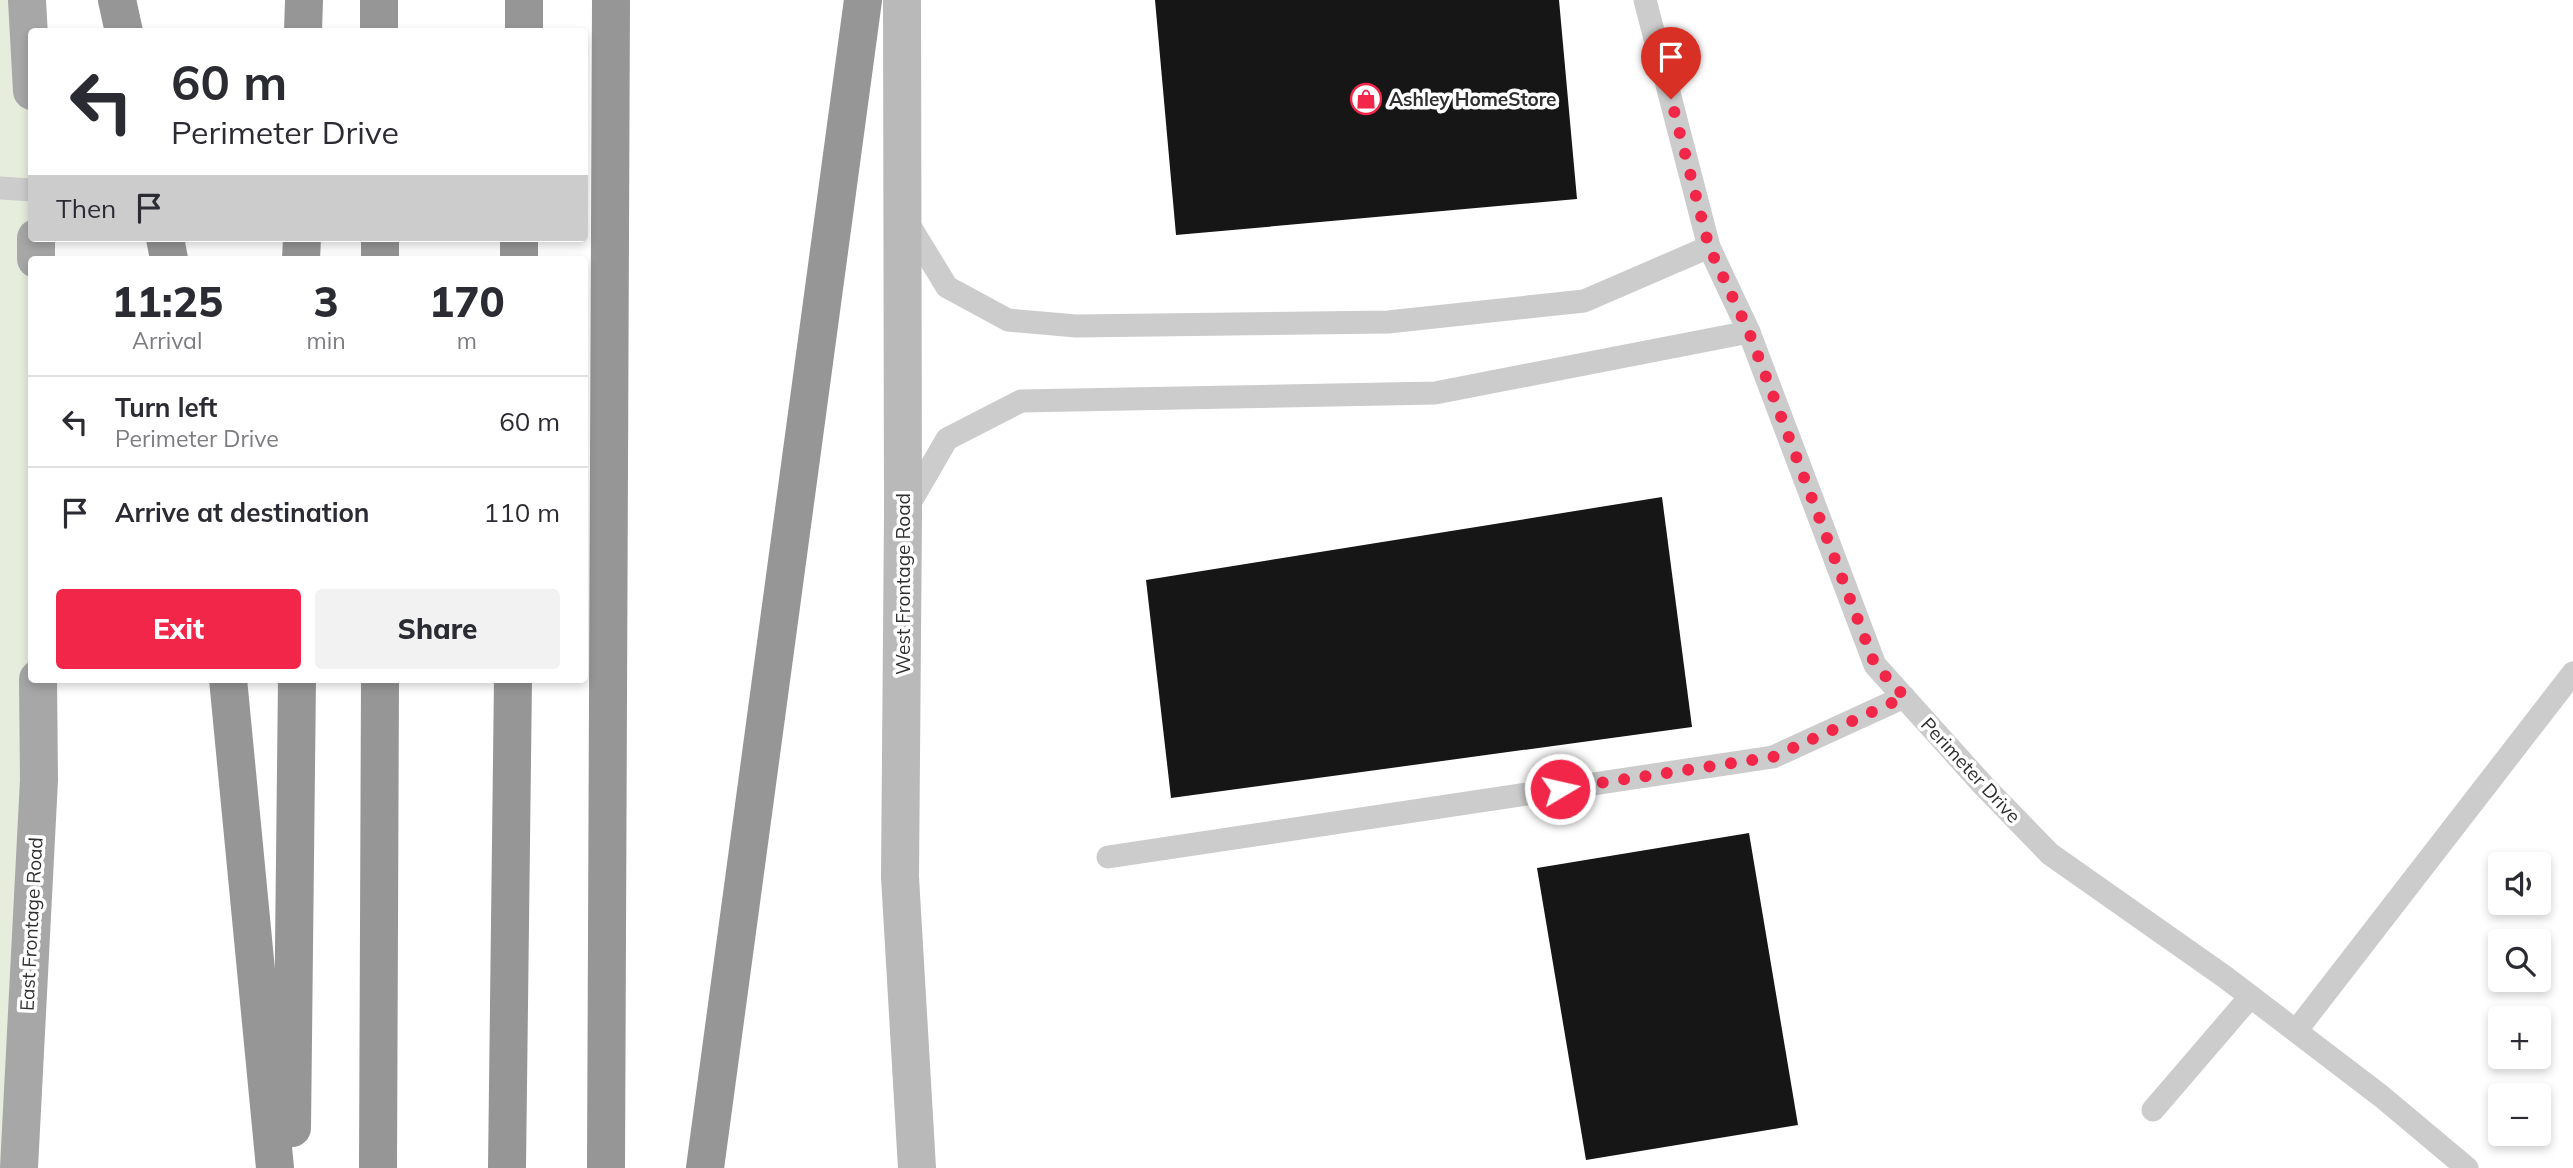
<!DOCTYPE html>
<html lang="en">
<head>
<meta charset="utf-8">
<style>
  :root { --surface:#fff; --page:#f2f2f3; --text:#2b2b33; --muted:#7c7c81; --line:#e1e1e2; --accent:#f12648 }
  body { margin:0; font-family:Mulish,sans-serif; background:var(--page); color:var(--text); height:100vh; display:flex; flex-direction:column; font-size:26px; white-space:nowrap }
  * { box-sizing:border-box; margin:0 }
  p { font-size:23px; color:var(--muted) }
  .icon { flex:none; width:38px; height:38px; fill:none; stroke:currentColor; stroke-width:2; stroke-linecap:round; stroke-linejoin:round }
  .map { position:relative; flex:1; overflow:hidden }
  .details { position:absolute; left:28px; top:256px; width:560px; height:427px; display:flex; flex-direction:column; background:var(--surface); border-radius:7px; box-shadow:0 4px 10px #0003 }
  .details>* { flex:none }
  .banner { position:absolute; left:28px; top:28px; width:560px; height:214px; border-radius:7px; box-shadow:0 4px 10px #0003; background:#fff; color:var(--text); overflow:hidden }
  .buttons { position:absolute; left:2488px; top:852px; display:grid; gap:14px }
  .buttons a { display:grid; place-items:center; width:63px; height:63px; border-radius:7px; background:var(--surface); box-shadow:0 4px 10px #0003; font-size:35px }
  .pin { position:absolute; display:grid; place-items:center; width:60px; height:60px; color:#fff; margin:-72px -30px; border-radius:50% 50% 50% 0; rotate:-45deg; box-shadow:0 0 7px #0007 }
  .pin .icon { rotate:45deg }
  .me { position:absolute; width:77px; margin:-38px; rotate:81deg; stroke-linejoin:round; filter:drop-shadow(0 0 5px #0008) }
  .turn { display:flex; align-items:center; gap:24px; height:147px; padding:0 28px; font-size:32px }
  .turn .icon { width:91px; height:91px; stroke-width:2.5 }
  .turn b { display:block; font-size:49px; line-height:60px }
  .then { display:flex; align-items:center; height:66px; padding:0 28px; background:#0003; gap:14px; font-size:26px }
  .eta { display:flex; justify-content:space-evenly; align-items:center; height:119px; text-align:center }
  .eta b { font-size:42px; font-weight:800; line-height:49px }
  .button { display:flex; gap:14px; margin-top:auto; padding:14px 28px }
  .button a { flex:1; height:80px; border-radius:7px; background:var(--accent); color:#fff; font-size:28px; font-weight:800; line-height:80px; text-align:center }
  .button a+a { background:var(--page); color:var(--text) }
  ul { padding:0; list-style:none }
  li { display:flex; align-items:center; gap:21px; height:91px; padding:0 28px; border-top:2px solid var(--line) }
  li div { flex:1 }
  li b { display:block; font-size:26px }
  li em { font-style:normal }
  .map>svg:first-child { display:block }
  .green { fill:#e7eddc }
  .building { fill:#161616 }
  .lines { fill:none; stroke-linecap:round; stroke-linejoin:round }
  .lane { stroke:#ccc; stroke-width:23 }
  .secondary { stroke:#b9b9b9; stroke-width:38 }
  .primary { stroke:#a7a7a7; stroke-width:38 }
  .highway { stroke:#969696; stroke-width:38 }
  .route { stroke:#f12648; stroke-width:12; stroke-dasharray:0 21.6 }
  .labels { text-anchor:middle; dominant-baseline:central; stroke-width:7; stroke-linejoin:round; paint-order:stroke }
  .poi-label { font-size:19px; font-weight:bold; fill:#2f2f2f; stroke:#fff; text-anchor:start }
  .street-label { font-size:19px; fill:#2f2f2f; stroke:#fff }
</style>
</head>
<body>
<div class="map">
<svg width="2573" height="1168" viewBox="0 0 2573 1168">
  <rect width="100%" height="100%" fill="#fff"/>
  <!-- green -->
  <path class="green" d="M0 0H22L31 163 32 679 0 1168Z"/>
  <!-- building -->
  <g class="building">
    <path d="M1155 0H1559L1577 199 1176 235Z"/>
    <path d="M1662 497 1692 727 1171 798 1146 580Z"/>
    <path d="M1749 833 1798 1125 1586 1160 1537 868Z"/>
  </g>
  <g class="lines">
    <!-- lane -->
    <g class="lane">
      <path d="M1645 0 1709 247 1749 332 1875 665 1983 785 2050 854 2225 977 2381 1096 2467 1168"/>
      <path d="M0 188 32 190"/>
      <path d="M906 220 947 287 1008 320 1076 326 1388 322 1584 301 1709 247"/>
      <path d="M907 508 947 439 1021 401 1435 393 1749 332"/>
      <path d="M1108 857 1773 757 1904 697"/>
      <path d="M2296 1031 2573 673"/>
      <path d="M2153 1110 2250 997"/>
    </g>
    <!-- secondary -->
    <path class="secondary" d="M902 0 903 514 900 877 917 1168"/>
    <!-- primary -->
    <g class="primary">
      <path d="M27 0 32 91"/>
      <path d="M36 238V259"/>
      <path d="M19 1168 39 780 38 679"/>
    </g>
    <!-- highway -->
    <g class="highway">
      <path d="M117 0 124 32"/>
      <path d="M379 0V32"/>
      <path d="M303 32 304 0"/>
      <path d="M524 32V0"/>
      <path d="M165 238 169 259"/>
      <path d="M380 238V259"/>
      <path d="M301 259 302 238"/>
      <path d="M519 259V238"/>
      <path d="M228 679 275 1168"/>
      <path d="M292 1128 297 679"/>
      <path d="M378 1168 380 679"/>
      <path d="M507 1168 513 679"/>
      <path d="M606 1168 611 0"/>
      <path d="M705 1168 863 0"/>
    </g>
  </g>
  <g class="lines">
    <!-- route -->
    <path class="route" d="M1560 789 1773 757 1905 697 1875 665 1749 332 1709 247 1671 99"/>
  </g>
  <!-- icons -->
  <defs>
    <g id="shop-ring" transform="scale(1.575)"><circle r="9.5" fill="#fff" stroke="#f12648" stroke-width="1.5"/><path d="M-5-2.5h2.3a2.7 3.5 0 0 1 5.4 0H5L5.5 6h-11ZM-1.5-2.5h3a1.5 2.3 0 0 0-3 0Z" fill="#f12648"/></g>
  </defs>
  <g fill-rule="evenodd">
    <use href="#shop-ring" x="1366" y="99"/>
  </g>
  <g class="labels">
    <!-- poi labels -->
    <g class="poi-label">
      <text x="1389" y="99">Ashley HomeStore</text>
    </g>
    <!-- street labels -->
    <g class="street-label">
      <text transform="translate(903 584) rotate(-90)">West Frontage Road</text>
      <text transform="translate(1971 770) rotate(47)">Perimeter Drive</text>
      <text transform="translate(31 924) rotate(-87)">East Frontage Road</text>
    </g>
  </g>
</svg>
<div class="buttons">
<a><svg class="icon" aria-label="sound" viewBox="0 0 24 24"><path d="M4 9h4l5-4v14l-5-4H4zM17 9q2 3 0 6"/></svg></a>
<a><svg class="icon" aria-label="search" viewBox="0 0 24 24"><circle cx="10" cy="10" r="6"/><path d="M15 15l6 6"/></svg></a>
<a>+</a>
<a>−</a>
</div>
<div class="pin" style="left:1671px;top:99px;background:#d93025"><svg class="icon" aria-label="arrive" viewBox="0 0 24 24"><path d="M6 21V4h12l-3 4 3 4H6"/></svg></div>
<svg class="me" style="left:1560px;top:789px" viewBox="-20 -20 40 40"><circle r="17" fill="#f12648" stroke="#fff" stroke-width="3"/><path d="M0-11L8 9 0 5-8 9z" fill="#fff"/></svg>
<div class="banner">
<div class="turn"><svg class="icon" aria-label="left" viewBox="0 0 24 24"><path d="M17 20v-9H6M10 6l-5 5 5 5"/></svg><div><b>60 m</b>Perimeter Drive</div></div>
<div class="then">Then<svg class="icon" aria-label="arrive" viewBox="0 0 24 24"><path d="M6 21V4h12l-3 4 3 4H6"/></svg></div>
</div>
<section class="details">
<div class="eta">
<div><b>11:25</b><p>Arrival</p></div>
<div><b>3</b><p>min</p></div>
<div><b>170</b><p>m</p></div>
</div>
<ul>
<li><svg class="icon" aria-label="left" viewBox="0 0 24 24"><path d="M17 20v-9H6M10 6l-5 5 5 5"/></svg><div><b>Turn left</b><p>Perimeter Drive</p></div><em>60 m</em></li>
<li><svg class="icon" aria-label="arrive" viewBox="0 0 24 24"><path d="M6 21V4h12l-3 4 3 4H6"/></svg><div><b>Arrive at destination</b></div><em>110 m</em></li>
</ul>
<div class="button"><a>Exit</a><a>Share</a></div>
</section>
</div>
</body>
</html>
